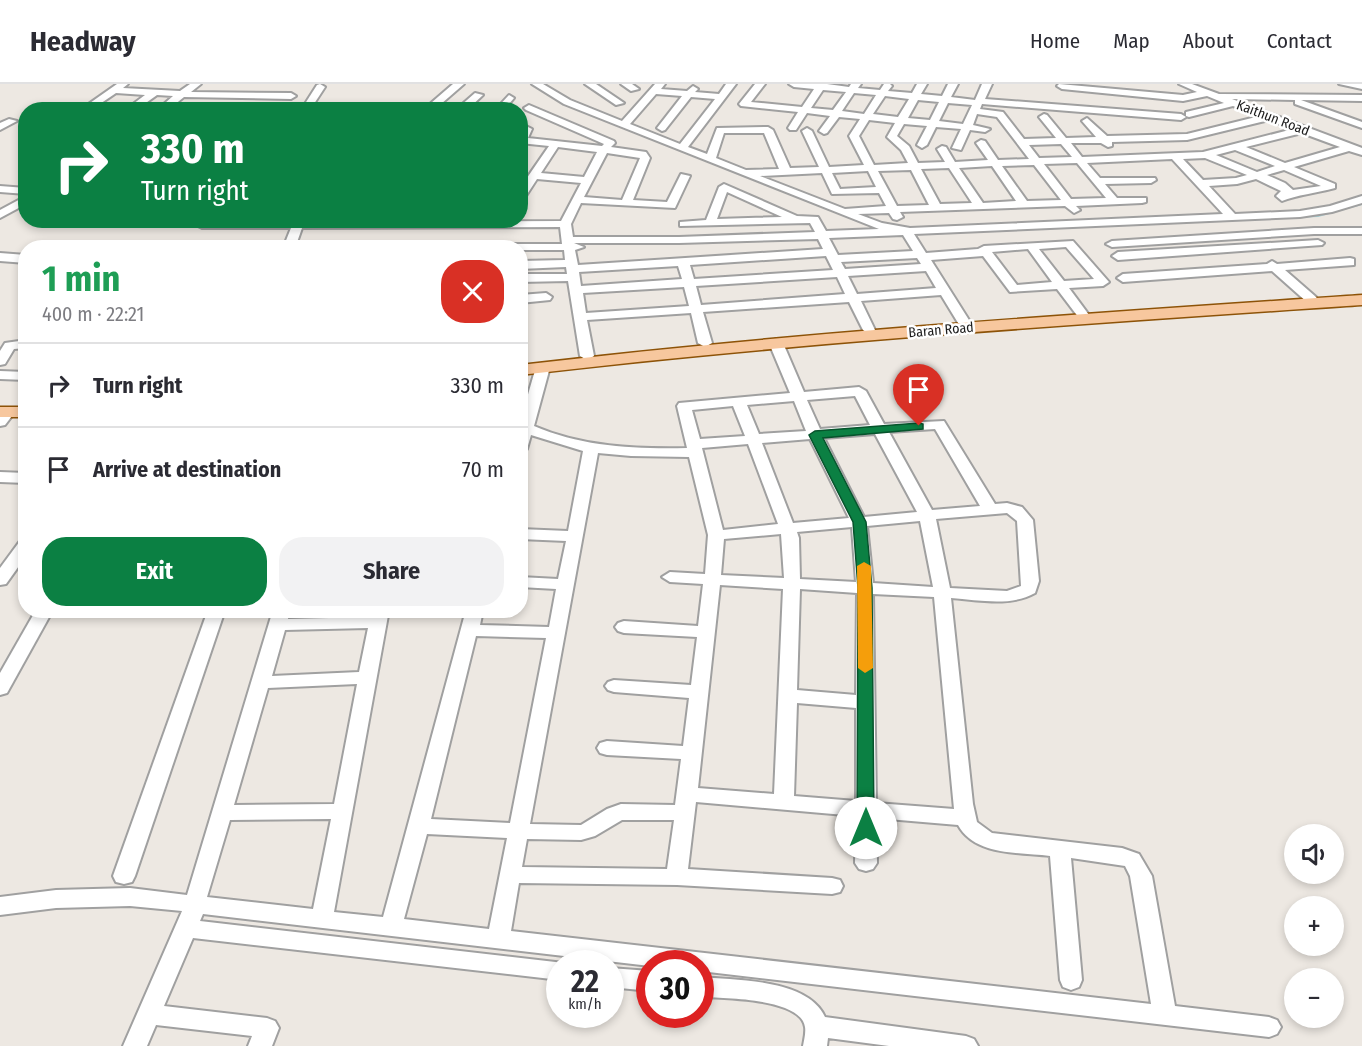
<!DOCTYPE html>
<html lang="en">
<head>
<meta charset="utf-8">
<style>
  :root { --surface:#fff; --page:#f2f2f3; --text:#2b2b33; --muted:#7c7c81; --line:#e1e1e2; --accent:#0b8043 }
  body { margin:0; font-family:"Fira Sans Condensed",sans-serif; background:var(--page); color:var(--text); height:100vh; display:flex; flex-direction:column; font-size:22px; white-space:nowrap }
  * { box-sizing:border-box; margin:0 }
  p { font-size:20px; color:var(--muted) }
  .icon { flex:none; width:33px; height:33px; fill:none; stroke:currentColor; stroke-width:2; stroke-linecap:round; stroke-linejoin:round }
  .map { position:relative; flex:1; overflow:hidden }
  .sheet { position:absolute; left:18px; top:156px; width:510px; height:378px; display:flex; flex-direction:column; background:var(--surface); border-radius:24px; box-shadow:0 3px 9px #0003 }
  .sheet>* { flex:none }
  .top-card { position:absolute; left:18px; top:18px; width:510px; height:126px; border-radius:24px; box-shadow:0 3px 9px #0003; background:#0b8043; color:#fff; overflow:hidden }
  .controls { position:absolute; left:1284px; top:740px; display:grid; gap:12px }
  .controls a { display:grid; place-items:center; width:60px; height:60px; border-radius:50%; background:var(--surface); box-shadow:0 3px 9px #0003; font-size:30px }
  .speed { position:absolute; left:546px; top:866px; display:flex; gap:12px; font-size:30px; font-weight:700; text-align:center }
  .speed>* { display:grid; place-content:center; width:78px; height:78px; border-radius:50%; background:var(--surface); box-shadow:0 3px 9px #0003; line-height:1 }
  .speed small { font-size:15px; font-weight:400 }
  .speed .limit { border:9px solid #d22; background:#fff; color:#111 }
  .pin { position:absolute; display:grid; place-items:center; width:51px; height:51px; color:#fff; margin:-62px -26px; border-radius:50% 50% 50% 0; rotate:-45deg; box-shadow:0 0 6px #0007 }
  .pin .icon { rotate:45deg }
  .me { position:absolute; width:66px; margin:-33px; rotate:0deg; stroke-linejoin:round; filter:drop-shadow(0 0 4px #0008) }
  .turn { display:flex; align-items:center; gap:21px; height:126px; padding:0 24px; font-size:27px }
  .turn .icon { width:78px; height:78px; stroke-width:2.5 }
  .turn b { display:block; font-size:42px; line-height:51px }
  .round { display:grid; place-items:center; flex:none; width:63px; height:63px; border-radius:24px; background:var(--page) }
  .headline { display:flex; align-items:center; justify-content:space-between; height:102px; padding:0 24px }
  h1 { font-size:36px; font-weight:700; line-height:45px; color:#1e9e55 }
  .primary-button { display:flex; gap:12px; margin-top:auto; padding:12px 24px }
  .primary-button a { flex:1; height:69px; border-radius:24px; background:var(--accent); color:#fff; font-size:24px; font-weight:700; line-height:69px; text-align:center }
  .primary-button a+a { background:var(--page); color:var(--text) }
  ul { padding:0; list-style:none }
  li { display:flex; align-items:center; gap:18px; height:84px; padding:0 24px; border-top:2px solid var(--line) }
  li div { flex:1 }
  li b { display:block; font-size:22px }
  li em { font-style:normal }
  header { display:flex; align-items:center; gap:36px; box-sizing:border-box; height:84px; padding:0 30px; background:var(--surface); border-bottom:2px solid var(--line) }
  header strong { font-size:28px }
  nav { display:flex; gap:33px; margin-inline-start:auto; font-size:21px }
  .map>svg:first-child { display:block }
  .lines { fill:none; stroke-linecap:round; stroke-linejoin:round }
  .stream { stroke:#a5d3d9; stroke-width:2 }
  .minor-casing { stroke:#a0a0a0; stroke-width:4 }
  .major-casing { stroke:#8d5308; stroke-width:3 }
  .minor { fill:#fff; fill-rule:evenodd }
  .major { fill:#f7c79e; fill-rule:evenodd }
  .route { fill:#0b8043; stroke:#07532c; stroke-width:1.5 }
  .slow { fill:#f59e0b }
  .labels { text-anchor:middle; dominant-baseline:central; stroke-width:5; stroke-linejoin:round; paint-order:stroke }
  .far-street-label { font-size:14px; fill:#1c1c1c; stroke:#fff }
</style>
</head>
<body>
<header>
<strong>Headway</strong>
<nav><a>Home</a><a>Map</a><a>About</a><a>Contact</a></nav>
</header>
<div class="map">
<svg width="1362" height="962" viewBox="0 0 1362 962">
  <rect width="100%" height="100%" fill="#ede8e2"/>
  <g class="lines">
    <!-- stream -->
    <path class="stream" d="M1248 135 1318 132 1362 120"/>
    <!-- minor casing -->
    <g class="minor-casing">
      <g id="minor">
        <path d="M117 0H128L123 4 180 7 190 0H201L191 8 291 9 296 12 291 15 184 13 168 26H157L173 12 157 11 136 26H125L145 11 116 9 91 26H80Z"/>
        <path d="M320 0 325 3 310 26H301L317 1Z"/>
        <path d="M453 0H464L441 20 459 23 475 9 483 11 467 26 431 23V19Z"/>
        <path d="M532 0H543L570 16 622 37 655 0H665L661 5 687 7 693 2 698 5 695 8 719 10 726 0H736L688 63 707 70 717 44 768 43 773 46 790 84 819 83 802 47 807 44 812 47 829 83 864 81 849 52 860 35 839 33 827 49 824 50 819 47 830 32 807 29 796 46H790L788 44 798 28 741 22 739 20 755 0H765L751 18 802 23 814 5 794 3 789 0H827L849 3 851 0H861L858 4 880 6 884 0H890L892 2 888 7 912 9 917 0H927L921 10 942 12 948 0H958L951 13 975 16 982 0H992L985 15 1181 30 1186 33 1181 36 982 20 980 25 1003 28 1024 55 1056 54 1039 33 1044 30 1047 31 1066 54 1096 53 1082 37 1087 34 1107 52 1187 50 1260 32 1233 22 1189 33 1186 32V28L1224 19 1207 12 1183 17 1062 5 1057 2 1059 0 1183 11 1197 8 1179 0H1192L1219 10 1362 11V17L1301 16 1362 38V44L1295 20V16L1232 15 1362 64V71L1349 67 1294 83 1335 100V104C1317 109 1296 111 1282 117L1276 112 1281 107 1256 95 1237 100 1209 102 1235 130 1300 127 1330 122 1362 112V119L1332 128 1300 133 914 150 926 169 978 165 984 162 1073 157 1109 198 1103 202 1069 204 1089 231 1083 235 1079 234 1057 205 1010 208 983 172 931 176 974 244 973 247H963L941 211 861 217 875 246 869 250 863 246 849 218 703 228 712 259 705 263 698 259 691 229 587 236 594 272 587 276 580 272 568 197 520 198V190H567L566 183 520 185V177L565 176 564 166H520V164L417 163 423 160H562L560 143 302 144 295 164H283L291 144H202L196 141 202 138 561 137 581 99 537 95 524 115 520 116V104L549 62 520 59V39L532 45 528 54 602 62 604 60 526 26 524 24 529 21 614 57 615 59 611 63 646 68 650 74 633 116 667 118 681 90 690 92 675 124 581 119 571 140 573 153H679L815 148 810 139 680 142V138L706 136 719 103 724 100 797 132 818 133 826 147 879 145 564 20ZM823 6 846 8 833 26 811 24ZM854 9 876 11 864 30 842 27ZM656 10 682 12 657 44 662 47 665 46 691 13 715 15 680 60 630 40ZM885 12 909 15 898 33 873 30ZM918 16 939 18 930 36 908 34ZM948 19 972 21 963 40 939 37ZM977 30 997 33 1029 75 998 76 985 57 981 56 976 59 988 76 955 78 946 63 942 62 937 65 945 78 918 79 909 62 897 52 904 40 927 42 917 61 922 64 927 61 936 43 961 45 952 64 961 66 970 46 985 48 990 45 973 41ZM869 36 895 39 887 53 901 66 908 79 874 81 859 52ZM1269 36 1293 45 1203 68 1082 73 1071 59H1101L1108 63 1112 62V58L1187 56ZM724 49H764L779 85 746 86 716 74ZM1302 49 1340 63 1285 79 1246 63ZM1061 60 1072 73 1039 74 1029 61ZM558 63 597 68 584 93 541 89ZM1235 66 1275 82 1257 88 1216 71ZM607 69 640 74 622 116 584 113ZM1205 74 1247 91 1236 94 1203 96 1183 75ZM1172 75 1223 130 910 144 882 139 858 130 889 129 893 135 897 136 903 133 900 128 1065 122 1074 129 1080 126 1076 122 1142 119 1146 118V114H1117L1105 100 1151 99 1156 96 1155 94H1100L1087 79ZM1077 79 1106 114 1071 115 1044 80ZM1034 81 1061 116 1027 117 1002 82ZM992 82 1016 117 983 119 959 84ZM949 84 972 119 940 120 921 85ZM911 86 929 121 897 122 878 87ZM1284 86 1321 102 1293 106 1285 99 1267 91ZM868 87 876 103 840 105 832 89ZM822 89 832 110 879 109 886 122 845 125 760 92ZM727 108 782 133 717 135ZM903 151 913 167 838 171 829 154ZM818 155 823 165 578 181 575 166 584 163 574 159H679ZM1066 163 1094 195 1064 197 1039 165ZM1028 165 1052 198 1017 201 992 168ZM826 172 833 186 694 195 690 181ZM917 174 921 180 845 185 841 178ZM678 182 682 195 581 202 579 188ZM926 187 936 204 857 210 848 192ZM837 193 845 210 701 221 696 202ZM684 203 689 222 586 229 583 209Z"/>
        <path d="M585 0H596L624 19 616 21Z"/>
        <path d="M621 0H632L639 5 631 7Z"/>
        <path d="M1339 0H1362V5Z"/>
        <path d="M509 11 514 14 504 26H495Z"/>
        <path d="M9 35 17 37 0 46V39Z"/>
        <path d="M0 102 26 104V110L0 108Z"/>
        <path d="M26 112V120L0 134V126Z"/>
        <path d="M1314 144H1362V150H1314L1112 163 1106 160 1112 157Z"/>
        <path d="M1318 156 1324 159 1322 161 1118 176 1112 172 1118 168Z"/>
        <path d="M0 169 26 171V179L0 177Z"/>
        <path d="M1350 174 1354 175V181L1285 186 1316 213 1318 216 1312 220 1308 219 1272 187 1123 198 1117 194 1123 190 1267 180 1272 177 1277 180Z"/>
        <path d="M546 209 552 213 550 216 520 219V211Z"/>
        <path d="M776 255 783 259 804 308 859 303 866 307 884 340 944 337 995 420 1007 419 1022 423 1033 436 1039 497 1035 509C1010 523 979 516 951 514L973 720 977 738 992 749 1122 764 1139 770 1152 792 1175 922 1269 933 1277 936 1281 943 1277 950 1269 953 700 887V879H650V882L203 830 200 837 564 879H560V896L193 854 164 922 267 934 275 937 279 944 272 962H248L252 952 156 941 147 962H123L182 827 130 822 56 824 0 831V813L56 806 130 804 187 811 273 526H290L288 535 370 533 371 526H389L334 828 383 833 466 526H483L480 541 549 543 556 505 520 503V493L558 495 566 457 520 455V445L568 447 583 367 531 351 527 365 520 369V338L536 283 543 279 550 283 534 342C583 363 634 365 687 364L677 322 679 319 790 309 769 259ZM855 312 870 341 820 345 807 316ZM794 317 806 347 759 350 747 321ZM733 322 745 352 700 355 692 326ZM935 345 980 422 932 426 889 348ZM875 350 917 428 864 433 824 354ZM810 355 849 434 793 439 762 359ZM748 360 778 440 723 446 702 364ZM598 369 631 372 689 373 708 451 705 490 670 488 662 493 670 498 703 500 698 542 624 537 618 539 615 543 618 547 624 549 697 553 691 601 614 596 608 598 605 602 608 606 614 608 689 614 683 662 607 657 600 659 597 664 600 669 607 671 681 675 675 721 621 720 607 725 581 741 530 740ZM1007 429 1017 437 1021 502 1007 507 950 504 936 435ZM920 437 933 503 873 499 867 442ZM852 443 856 498 800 495 799 454 797 448ZM781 450 784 494 721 491 724 455ZM720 501 783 505 774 710 698 704ZM800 505 857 509 856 611 797 606ZM873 510 934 513 954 725 876 719ZM368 544 359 588 272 592 285 546ZM476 552 546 554 510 739 431 735ZM357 600 334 720 234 721 268 604ZM797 619 856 624V717L794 712ZM696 718 856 732 855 779 859 785 866 787 873 785 877 779 876 734 958 741C975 772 1019 768 1050 772L1060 896 1063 903 1071 906 1079 903 1082 896 1071 774 1125 782 1130 792 1151 920 511 847 519 799 677 801 832 810 840 808 843 802 840 796 832 794 688 785ZM331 735 313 825 207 813 230 736ZM622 736H674L667 785 522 783 527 755 581 756 595 752ZM427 750 507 754 489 845 404 835Z"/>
        <path d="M26 256V264L14 265 5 280 0 281V267L5 259Z"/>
        <path d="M0 287 26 288V296L0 295Z"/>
        <path d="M8 324 15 328 5 341 0 342V329Z"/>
        <path d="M0 388 26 389V399L0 398Z"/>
        <path d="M26 455V472L6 500 0 501V484L20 457Z"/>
        <path d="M36 526H53L7 609 0 611V589Z"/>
        <path d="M208 526H225L135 792 132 798 124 800 116 798 113 792Z"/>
        <path d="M610 884 650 887V907L610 903Z"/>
        <path d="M700 893C736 896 808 895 825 933L966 952 974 955 978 962H889L828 954 827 962H803C804 956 806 949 805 943 801 914 723 914 700 913Z"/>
      </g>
    </g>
    <!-- major casing -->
    <g class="major-casing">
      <g id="major">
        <path d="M1362 211V221C1081 240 800 258 520 291V281C800 248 1081 230 1362 211Z"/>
        <rect x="0" y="323" width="26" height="10"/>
      </g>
    </g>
    <!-- minor -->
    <use href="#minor" class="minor"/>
    <!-- major -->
    <use href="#major" class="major"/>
  </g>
  <!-- route -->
  <path class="route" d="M919 339 923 340V345L823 354 866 438 872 504 874 744 872 748 866 750 860 748 857 744 858 504 853 438 809 351 815 347Z"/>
  <!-- slow -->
  <path class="slow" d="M864 478 871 482 873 584 865 589 858 584 857 482Z"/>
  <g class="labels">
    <!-- far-street labels -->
    <g class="far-street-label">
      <text transform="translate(1273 34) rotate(21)">Kaithun Road</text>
      <text transform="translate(941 246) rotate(-5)">Baran Road</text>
    </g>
  </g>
</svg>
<div class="controls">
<a><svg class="icon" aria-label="sound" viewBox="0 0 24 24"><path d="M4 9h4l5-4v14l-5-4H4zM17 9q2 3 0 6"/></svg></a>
<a>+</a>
<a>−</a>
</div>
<div class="speed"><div>22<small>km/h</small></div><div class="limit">30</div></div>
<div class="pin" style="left:919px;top:342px;background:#d93025"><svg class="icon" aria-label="arrive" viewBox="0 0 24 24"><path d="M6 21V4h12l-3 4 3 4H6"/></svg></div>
<svg class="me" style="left:866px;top:744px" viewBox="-20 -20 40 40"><circle r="19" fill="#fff"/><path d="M0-13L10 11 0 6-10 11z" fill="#0b8043"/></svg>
<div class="top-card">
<div class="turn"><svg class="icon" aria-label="right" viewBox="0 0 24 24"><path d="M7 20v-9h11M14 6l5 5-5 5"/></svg><div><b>330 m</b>Turn right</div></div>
</div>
<section class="sheet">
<div class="headline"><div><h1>1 min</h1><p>400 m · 22:21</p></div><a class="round" style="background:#d93025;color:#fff"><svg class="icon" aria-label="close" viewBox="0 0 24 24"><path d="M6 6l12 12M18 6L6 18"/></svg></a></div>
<ul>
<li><svg class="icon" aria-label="right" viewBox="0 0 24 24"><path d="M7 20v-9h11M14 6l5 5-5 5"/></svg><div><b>Turn right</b></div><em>330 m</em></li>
<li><svg class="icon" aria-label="arrive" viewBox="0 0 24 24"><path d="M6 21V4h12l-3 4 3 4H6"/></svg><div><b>Arrive at destination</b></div><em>70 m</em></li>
</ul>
<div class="primary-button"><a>Exit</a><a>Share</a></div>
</section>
</div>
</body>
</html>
